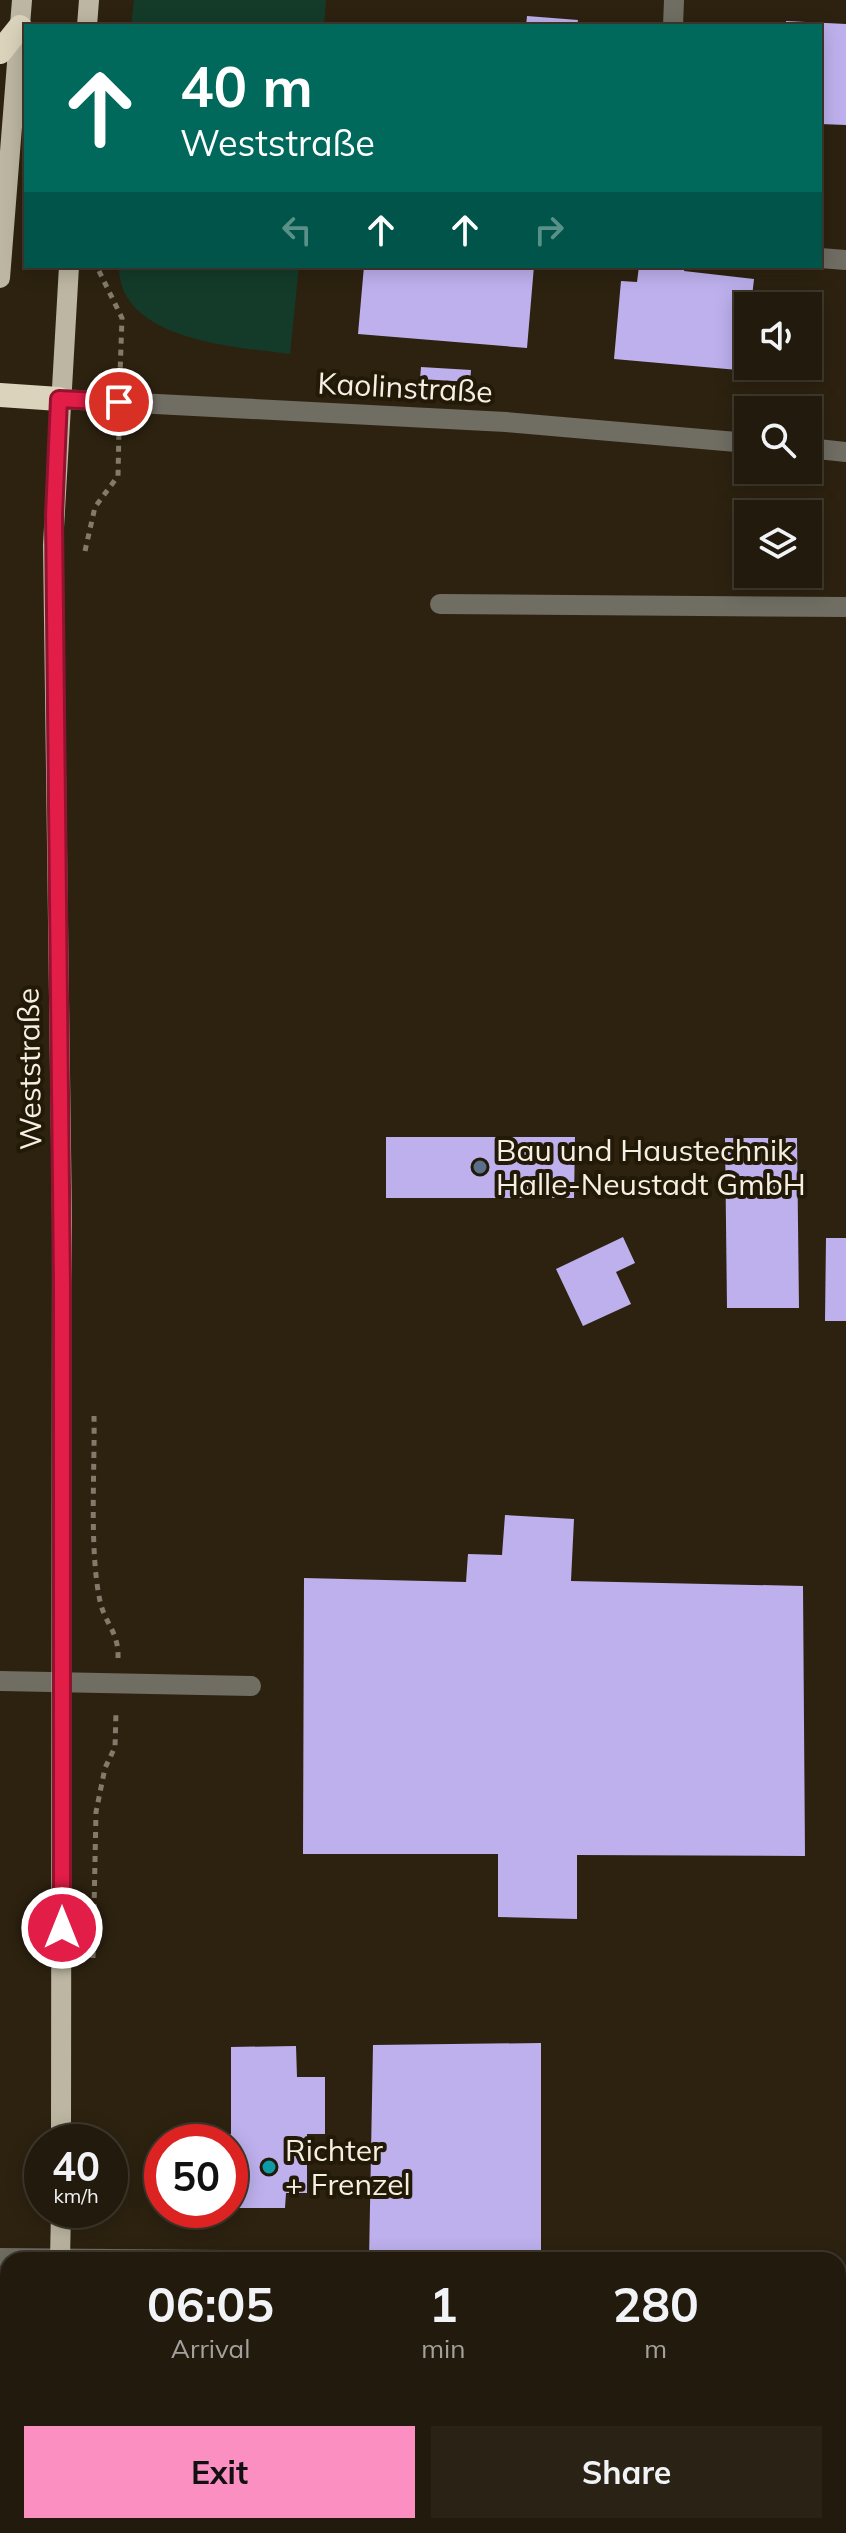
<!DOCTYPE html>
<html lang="en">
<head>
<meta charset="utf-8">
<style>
  :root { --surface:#221a0c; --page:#2a2315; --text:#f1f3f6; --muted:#a2a19d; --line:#3f382d; --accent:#fc8fc1 }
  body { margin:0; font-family:Mulish,sans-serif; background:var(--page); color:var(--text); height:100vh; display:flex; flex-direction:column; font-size:30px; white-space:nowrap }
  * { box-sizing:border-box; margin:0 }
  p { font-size:26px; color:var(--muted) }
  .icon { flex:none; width:44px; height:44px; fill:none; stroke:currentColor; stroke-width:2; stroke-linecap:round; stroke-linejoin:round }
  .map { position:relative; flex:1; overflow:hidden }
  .drawer { position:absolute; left:0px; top:2252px; width:846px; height:282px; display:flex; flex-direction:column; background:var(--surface); border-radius:24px 24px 0 0; box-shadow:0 4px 20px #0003,0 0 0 2px var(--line) }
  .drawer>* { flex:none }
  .hud { position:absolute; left:24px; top:24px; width:798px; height:244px; border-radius:0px; box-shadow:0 4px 20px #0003,0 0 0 2px var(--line); background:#00695c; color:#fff; overflow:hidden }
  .buttons { position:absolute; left:734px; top:292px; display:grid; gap:16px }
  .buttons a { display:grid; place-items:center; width:88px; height:88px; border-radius:0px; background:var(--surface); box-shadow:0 4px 20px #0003,0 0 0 2px var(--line); font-size:40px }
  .speed { position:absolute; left:24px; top:2124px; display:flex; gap:16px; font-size:40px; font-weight:700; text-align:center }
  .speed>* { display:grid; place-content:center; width:104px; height:104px; border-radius:50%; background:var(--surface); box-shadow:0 4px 20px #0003,0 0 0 2px var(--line); line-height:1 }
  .speed small { font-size:20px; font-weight:400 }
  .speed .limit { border:12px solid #d22; background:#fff; color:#111 }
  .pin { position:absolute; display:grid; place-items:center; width:68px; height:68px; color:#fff; margin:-34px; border:4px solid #fff; border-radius:50%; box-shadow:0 2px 8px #0007 }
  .me { position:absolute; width:88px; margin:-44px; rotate:0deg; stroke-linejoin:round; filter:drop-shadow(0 0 6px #0008) }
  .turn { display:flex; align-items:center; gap:28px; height:168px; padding:0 24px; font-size:36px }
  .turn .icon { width:104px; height:104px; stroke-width:2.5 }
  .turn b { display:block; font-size:56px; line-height:68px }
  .lanes { display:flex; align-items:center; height:76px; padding:0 24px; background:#0003; justify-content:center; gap:40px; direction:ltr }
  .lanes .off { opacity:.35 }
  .eta { display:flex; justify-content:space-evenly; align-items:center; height:136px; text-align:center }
  .eta b { font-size:48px; font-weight:700; line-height:56px }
  .cta { display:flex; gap:16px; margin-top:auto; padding:16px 24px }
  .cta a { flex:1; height:92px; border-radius:0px; background:var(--accent); color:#111; font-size:32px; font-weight:700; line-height:92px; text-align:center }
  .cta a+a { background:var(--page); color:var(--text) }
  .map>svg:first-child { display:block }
  .green { fill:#143b29 }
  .building { fill:#bdb0ed }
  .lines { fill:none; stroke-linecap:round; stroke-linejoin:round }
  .path { stroke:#837a6b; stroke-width:5; stroke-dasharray:6 6; stroke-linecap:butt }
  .minor { stroke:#706d63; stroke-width:20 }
  .major { stroke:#bcb6a2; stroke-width:20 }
  .highway { stroke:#dbd3bb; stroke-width:24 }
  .route-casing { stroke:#92132f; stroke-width:20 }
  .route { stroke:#e11d48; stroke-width:14 }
  .service-dot { fill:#5c6f8a; stroke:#231907; stroke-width:3 }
  .culture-dot { fill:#0f9aa8; stroke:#231907; stroke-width:3 }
  .labels { text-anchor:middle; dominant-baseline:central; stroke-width:8; stroke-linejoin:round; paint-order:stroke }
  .street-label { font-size:30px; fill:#f6efe4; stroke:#231907 }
  .poi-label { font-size:30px; fill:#f6efe4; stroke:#231907; text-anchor:start }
</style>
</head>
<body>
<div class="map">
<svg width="846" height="2533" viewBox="0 0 846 2533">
  <rect width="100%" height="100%" fill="#2d2210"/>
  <!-- green -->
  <g class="green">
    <path d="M134 0H326L324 26H131Z"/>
    <path d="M119 266H299L290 354C238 347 118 341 119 266Z"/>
  </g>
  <!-- building -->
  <g class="building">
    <path d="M527 16 578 20 577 26H526Z"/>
    <path d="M786 21 846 24V125L820 124V26H786Z"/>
    <path d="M364 266H534L527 348 358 334Z"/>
    <path d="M639 266H685L684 271 754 279 751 306 743 311 738 370 614 359 621 281 637 282Z"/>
    <path d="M421 367 471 370 470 382 420 379Z"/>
    <path d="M386 1137H575L574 1198H386Z"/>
    <path d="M725 1138H797L799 1308H727Z"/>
    <path d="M623 1237 635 1263 616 1272 631 1304 583 1326 556 1269Z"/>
    <path d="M826 1238H846V1321H825Z"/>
    <path d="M505 1515 574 1519 571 1581 803 1586 805 1856 577 1855V1919L498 1917V1854H303L304 1578 466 1582 468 1554 502 1555Z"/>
    <path d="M541 2043V2260H369L373 2045Z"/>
    <path d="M296 2046 297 2077H325V2134H307V2193H286L285 2208H230V2142H213V2134H231V2047Z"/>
    <path d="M838 2444H846V2533H668V2526H838Z"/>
  </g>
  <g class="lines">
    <!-- path -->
    <g class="path">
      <path d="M99 271 122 318 120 375"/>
      <path d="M85 551 95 507 118 476 119 429"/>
      <path d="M94 1416C95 1470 89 1550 100 1601 105 1624 119 1632 118 1658"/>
      <path d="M93 1958 96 1812 105 1768 115 1747 116 1712"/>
    </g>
    <!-- minor -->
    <g class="minor">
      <path d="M673 26 674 0"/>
      <path d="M820 258 846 260"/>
      <path d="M59 399 506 422 748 443"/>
      <path d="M808 448 846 452"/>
      <path d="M440 604 846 607"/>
      <path d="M0 1681 251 1686"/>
      <path d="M0 2258 224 2260"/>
    </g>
    <!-- major -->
    <g class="major">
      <path d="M87 26 89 0"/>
      <path d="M0 278 22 0"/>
      <path d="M61 2142 62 1222 53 545 69 266"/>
      <path d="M60 2260 61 2210"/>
      <path d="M59 2533V2526"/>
    </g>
    <!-- highway -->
    <g class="highway">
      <path d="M0 52 20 27"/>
      <path d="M0 395 59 399"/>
    </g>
  </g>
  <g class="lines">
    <!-- route casing -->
    <g class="route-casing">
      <path id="route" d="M62 1928V1285L54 516 59 399 119 402"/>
    </g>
    <!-- route -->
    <use href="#route" class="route"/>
  </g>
  <!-- markers -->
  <circle class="service-dot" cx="480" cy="1167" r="8"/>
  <circle class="culture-dot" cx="269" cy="2167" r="8"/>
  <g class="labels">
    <!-- street labels -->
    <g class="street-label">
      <text transform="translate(405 387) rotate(3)">Kaolinstraße</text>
      <text transform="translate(29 1069) rotate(-91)">Weststraße</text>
    </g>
    <!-- poi labels -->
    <g class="poi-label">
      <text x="496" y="1150">Bau und Haustechnik<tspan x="496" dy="34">Halle-Neustadt GmbH</tspan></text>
      <text x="285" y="2150">Richter<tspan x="285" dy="34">+ Frenzel</tspan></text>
    </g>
  </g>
</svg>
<div class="buttons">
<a><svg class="icon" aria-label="sound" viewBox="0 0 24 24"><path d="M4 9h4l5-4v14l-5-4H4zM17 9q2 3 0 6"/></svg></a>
<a><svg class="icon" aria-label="search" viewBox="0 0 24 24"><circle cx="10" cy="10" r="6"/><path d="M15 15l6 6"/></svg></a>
<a><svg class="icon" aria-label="layers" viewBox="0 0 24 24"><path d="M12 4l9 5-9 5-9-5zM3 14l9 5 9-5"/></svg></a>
</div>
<div class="speed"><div>40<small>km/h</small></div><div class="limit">50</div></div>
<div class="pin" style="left:119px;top:402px;background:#d93025"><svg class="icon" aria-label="arrive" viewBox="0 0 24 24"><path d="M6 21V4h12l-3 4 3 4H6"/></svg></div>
<svg class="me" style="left:62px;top:1928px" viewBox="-20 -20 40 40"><circle r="17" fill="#e11d48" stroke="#fff" stroke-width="3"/><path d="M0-11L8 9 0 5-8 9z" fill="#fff"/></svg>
<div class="hud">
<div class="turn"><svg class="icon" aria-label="ahead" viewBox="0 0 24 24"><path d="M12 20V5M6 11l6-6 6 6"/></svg><div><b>40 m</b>Weststraße</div></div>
<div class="lanes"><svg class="icon off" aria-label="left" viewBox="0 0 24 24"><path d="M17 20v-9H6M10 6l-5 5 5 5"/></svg><svg class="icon" aria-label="ahead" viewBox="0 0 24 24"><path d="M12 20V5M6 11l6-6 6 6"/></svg><svg class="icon" aria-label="ahead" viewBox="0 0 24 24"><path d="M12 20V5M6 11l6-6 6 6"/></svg><svg class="icon off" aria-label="right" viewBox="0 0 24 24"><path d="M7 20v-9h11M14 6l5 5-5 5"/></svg></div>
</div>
<section class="drawer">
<div class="eta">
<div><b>06:05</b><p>Arrival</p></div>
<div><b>1</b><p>min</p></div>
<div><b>280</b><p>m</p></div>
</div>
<div class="cta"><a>Exit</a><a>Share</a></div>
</section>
</div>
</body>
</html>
